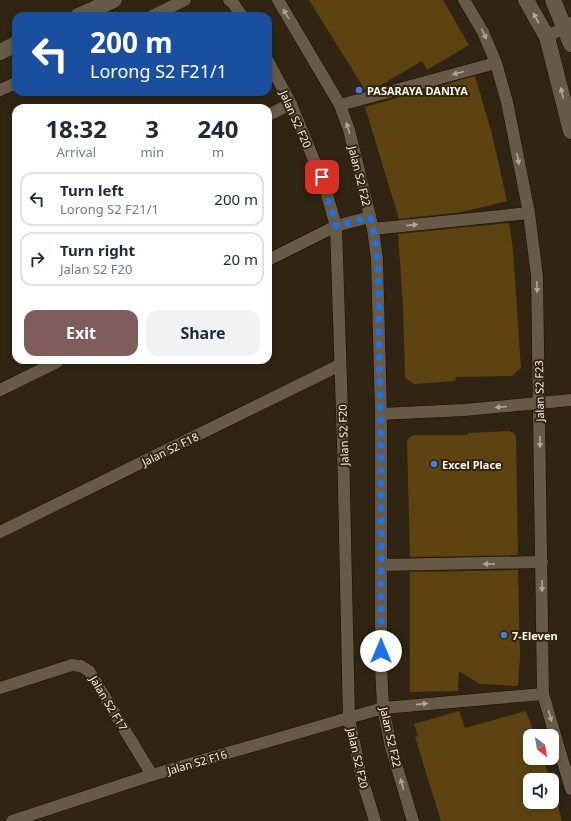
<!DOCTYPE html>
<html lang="en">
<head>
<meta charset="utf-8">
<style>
  :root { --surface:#fff; --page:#f2f2f3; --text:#1f2937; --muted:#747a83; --line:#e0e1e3; --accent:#7f5d5d }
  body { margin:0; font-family:"Noto Sans",sans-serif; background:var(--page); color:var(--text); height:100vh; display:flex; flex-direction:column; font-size:15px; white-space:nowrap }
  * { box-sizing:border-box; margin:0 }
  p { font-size:13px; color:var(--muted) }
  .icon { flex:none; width:22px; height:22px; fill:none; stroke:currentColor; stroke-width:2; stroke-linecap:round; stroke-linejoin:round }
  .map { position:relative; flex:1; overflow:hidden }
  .side { position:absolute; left:12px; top:104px; width:260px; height:260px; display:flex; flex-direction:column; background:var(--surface); border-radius:12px; box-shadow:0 2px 6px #0003 }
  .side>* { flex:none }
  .guide { position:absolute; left:12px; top:12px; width:260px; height:84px; border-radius:12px; box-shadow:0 2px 6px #0003; background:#1a4fa0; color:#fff; overflow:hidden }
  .needle { width:26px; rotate:149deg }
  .buttons { position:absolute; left:523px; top:729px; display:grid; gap:8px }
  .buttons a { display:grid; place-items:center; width:36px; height:36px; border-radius:8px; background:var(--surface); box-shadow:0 2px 6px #0003; font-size:20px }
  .pin { position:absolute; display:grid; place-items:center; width:34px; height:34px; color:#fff; margin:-17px; border-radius:8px; box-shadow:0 2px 6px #0006 }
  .me { position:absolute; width:44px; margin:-22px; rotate:0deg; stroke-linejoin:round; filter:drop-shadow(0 0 3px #0008) }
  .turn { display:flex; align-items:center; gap:14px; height:84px; padding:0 12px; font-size:18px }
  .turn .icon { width:52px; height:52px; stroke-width:2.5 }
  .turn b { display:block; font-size:28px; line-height:34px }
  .eta { display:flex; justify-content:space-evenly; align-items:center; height:68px; text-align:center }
  .eta b { font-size:24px; font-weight:700; line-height:28px }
  .primary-button { display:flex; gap:8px; margin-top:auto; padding:8px 12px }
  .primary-button a { flex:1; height:46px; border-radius:12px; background:var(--accent); color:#fff; font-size:16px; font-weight:700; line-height:46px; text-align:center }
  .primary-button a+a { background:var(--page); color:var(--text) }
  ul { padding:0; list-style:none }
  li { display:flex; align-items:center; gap:12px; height:54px; margin:0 8px 6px; padding:0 4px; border:2px solid var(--line); border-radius:12px }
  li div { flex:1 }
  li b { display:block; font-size:15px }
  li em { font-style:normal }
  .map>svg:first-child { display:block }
  .building { fill:#5d4310 }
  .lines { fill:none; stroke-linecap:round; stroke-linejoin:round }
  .street-casing { stroke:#180e00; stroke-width:13 }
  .secondary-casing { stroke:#180e00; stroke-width:17 }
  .street { stroke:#675a46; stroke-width:12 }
  .secondary { stroke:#675a46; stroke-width:16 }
  .oneway { fill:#b2a797 }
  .route { stroke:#1a73e8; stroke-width:7; stroke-dasharray:0 12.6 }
  .shop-dot { fill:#3f7fe0; stroke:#302512; stroke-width:1.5 }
  .labels { text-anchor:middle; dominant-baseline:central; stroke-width:4; stroke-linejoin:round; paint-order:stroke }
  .poi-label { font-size:11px; font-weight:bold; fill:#fcf4e8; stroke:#302512; text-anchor:start }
  .street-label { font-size:11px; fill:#fcf4e8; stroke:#302512 }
</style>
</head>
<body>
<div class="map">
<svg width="571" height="821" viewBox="0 0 571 821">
  <rect width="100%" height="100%" fill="#302512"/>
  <!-- building -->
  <g class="building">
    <path d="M309 0H443L469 45 427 70 422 61 376 88 365 90Z"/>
    <path d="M475 76 492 134 507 201 462 212 399 219 365 107Z"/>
    <path d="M509 223 513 249 521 368 512 376 456 377 455 381 414 384 405 378 403 306 398 234Z"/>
    <path d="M509 431 514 433 516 438 518 555 410 557 407 441 410 437 413 435H468V433Z"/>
    <path d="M518 570 520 656 518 686 480 684 459 671 458 691 410 692V572Z"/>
    <path d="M459 711 465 728 526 711 535 736H530V758H543L550 780H530V802H557L562 821H441L415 737 418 736 414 724Z"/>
  </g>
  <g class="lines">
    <!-- street casing -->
    <g class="street-casing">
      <g id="street">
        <path d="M229 0 233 3 242 16"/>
        <path d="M278 0 340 105 349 130 373 229 377 259 381 414V665L383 708 391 747 413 821"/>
        <path d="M464 0 483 32 496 63 507 102 529 213 537 276 543 694 571 789"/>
        <path d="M152 16 185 0"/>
        <path d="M547 37 571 23"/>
        <path d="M268 61 291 104 314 160 322 177 336 226 343 443 349 719 362 779 375 821"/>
        <path d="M0 90 16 83"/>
        <path d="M340 105 496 63"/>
        <path d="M268 115 291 104"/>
        <path d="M373 229 529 213"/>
        <path d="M268 260 336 226 370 217"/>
        <path d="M0 390 57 362"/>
        <path d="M381 414 464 410 571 400"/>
        <path d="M0 532 340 365"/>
        <path d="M381 565 542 562"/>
        <path d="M0 688 72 665 81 666 89 671 152 775"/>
        <path d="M12 821 152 775 383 708 543 694"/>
      </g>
    </g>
    <!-- secondary casing -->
    <g class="secondary-casing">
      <g id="secondary">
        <path d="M526 0 547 37 571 131"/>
        <path d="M553 0 571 44"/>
        <path d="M78 16 114 0"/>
        <path d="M0 52 16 44"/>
      </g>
    </g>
    <!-- street -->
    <use href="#street" class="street"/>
    <!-- secondary -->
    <use href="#secondary" class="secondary"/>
  </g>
  <!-- one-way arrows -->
  <defs><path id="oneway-solid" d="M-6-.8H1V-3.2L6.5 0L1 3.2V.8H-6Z"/></defs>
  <g class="oneway">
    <use href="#oneway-solid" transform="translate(286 14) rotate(-121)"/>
    <use href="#oneway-solid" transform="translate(536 18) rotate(-119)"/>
    <use href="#oneway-solid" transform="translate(484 34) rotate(64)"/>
    <use href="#oneway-solid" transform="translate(458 73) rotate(165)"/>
    <use href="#oneway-solid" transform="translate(562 93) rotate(-103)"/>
    <use href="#oneway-solid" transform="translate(348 128) rotate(-107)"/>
    <use href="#oneway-solid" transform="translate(518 159) rotate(79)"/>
    <use href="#oneway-solid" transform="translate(412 225) rotate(-6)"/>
    <use href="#oneway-solid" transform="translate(537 287) rotate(89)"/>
    <use href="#oneway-solid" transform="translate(501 407) rotate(175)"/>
    <use href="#oneway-solid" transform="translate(540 442) rotate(89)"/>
    <use href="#oneway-solid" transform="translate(489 564) rotate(179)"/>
    <use href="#oneway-solid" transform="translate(542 586) rotate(90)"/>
    <use href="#oneway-solid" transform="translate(422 704) rotate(-6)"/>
    <use href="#oneway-solid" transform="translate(550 716) rotate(74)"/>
    <use href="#oneway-solid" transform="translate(402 784) rotate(-106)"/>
  </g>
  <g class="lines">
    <!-- route -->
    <path class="route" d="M322 177 336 226 370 217C382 259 378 307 379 350 382 450 381 551 381 651"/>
  </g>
  <!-- markers -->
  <g class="shop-dot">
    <circle cx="359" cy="90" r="4"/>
    <circle cx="434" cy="464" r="4"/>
    <circle cx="504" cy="635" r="4"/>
  </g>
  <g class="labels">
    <!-- poi labels -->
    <g class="poi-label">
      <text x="367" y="90">PASARAYA DANIYA</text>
      <text x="442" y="464">Excel Place</text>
      <text x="512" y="635">7-Eleven</text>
    </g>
    <!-- street labels -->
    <g class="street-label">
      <text transform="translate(296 119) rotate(66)">Jalan S2 F20</text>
      <text transform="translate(360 176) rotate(76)">Jalan S2 F22</text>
      <text transform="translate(539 391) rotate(-91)">Jalan S2 F23</text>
      <text transform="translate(343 435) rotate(-92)">Jalan S2 F20</text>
      <text transform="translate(170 449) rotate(-26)">Jalan S2 F18</text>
      <text transform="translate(109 703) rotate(59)">Jalan S2 F17</text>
      <text transform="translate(391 737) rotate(77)">Jalan S2 F22</text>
      <text transform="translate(358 758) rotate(77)">Jalan S2 F20</text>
      <text transform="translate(197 762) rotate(-16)">Jalan S2 F16</text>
    </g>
  </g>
</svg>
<div class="buttons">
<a><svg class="needle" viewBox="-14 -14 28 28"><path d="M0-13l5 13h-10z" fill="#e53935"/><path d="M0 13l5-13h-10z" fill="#747a83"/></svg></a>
<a><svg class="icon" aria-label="sound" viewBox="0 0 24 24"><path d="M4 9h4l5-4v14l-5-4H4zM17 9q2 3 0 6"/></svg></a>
</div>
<div class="pin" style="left:322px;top:177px;background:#d93025"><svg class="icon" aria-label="arrive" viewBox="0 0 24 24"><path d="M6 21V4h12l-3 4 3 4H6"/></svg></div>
<svg class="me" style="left:381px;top:651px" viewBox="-20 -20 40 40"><circle r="19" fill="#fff"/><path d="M0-13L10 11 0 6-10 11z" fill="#1a73e8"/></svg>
<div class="guide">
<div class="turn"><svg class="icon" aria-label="left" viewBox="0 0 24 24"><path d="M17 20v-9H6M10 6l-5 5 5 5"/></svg><div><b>200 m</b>Lorong S2 F21/1</div></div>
</div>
<section class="side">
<div class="eta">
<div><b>18:32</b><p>Arrival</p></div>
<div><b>3</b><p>min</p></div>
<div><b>240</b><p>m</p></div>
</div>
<ul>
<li><svg class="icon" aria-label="left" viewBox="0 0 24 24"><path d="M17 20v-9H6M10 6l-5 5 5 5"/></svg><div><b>Turn left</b><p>Lorong S2 F21/1</p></div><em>200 m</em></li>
<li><svg class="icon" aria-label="right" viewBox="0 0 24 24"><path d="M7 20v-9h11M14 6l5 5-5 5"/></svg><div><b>Turn right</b><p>Jalan S2 F20</p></div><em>20 m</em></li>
</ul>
<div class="primary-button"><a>Exit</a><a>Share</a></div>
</section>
</div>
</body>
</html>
